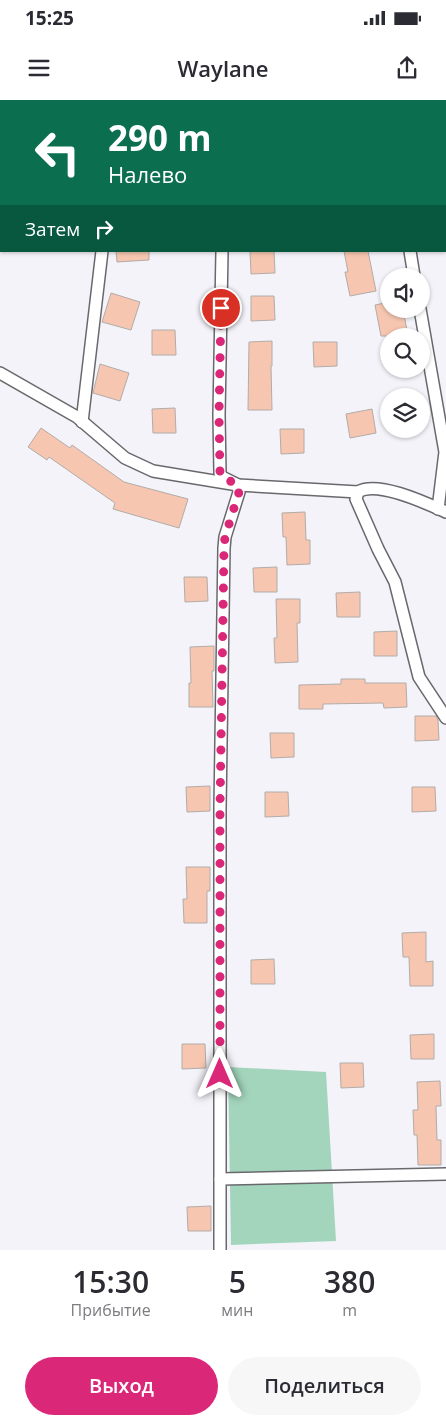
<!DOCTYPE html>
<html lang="ru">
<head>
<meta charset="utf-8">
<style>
  :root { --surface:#fff; --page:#f7f7f7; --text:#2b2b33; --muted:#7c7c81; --accent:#db2777 }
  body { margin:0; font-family:"Open Sans",sans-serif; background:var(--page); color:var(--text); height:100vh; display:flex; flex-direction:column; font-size:19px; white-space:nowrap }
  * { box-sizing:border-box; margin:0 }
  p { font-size:16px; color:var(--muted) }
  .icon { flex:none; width:28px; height:28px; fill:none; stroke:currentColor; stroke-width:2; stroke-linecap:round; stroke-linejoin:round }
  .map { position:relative; height:1150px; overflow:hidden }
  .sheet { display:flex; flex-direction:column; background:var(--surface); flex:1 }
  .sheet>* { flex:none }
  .guide { position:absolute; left:0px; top:0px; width:446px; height:152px; box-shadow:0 1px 4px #0004; background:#0b6e4f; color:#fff; overflow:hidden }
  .fabs { position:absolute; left:380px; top:168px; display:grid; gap:10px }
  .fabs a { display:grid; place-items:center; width:50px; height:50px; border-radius:50%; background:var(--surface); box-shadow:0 1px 4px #0004; font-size:25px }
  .pin { position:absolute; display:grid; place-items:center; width:42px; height:42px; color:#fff; margin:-21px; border:2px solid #fff; border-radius:50%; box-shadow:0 1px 5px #0007 }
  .me { position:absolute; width:55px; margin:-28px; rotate:0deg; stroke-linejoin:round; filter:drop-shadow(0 0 4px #0008) }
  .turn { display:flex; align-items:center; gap:18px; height:105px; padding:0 25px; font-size:22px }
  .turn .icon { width:65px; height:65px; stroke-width:2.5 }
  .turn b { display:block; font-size:35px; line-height:42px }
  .then { display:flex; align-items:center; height:48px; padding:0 25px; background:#0003; gap:10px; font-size:19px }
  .eta { display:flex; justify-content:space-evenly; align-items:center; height:85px; text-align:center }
  .eta b { font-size:30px; font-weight:600; line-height:35px }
  .primary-button { display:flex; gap:10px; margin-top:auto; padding:10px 25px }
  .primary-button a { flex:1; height:58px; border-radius:30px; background:var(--accent); color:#fff; font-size:20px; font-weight:600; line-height:58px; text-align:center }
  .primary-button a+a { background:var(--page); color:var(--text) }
  .status { display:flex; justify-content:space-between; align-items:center; height:35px; padding:0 25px; background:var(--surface); direction:ltr }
  .status svg { height:14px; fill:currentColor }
  header { display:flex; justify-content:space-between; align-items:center; height:65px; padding:0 25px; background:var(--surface); font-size:22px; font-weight:600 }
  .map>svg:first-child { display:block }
  .green { fill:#a3d5bc }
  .building { fill:#f6c6b0; stroke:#b2aca9 }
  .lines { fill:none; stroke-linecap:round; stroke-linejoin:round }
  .minor-casing { stroke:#69686d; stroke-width:14 }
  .minor { stroke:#fff; stroke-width:11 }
  .route { stroke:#db2777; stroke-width:9; stroke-dasharray:0 16.2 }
</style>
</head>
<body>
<div class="status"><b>15:25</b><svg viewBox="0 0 49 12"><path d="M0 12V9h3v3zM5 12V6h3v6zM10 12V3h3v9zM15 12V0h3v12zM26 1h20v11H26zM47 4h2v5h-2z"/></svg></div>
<header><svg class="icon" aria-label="menu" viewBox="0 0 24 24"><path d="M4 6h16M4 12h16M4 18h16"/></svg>Waylane<svg class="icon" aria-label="share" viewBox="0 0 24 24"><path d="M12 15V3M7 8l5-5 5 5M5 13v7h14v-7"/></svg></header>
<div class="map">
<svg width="446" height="1150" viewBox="0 0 446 1150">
  <rect width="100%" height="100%" fill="#f4f3f9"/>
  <!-- green -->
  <path class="green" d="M228 967 326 972 336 1141 231 1145Z"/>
  <!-- building -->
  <g class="building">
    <path d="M116 151H149V160L117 162Z"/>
    <path d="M250 151H274L275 173 251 174Z"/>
    <path d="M344 151H368L376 191 350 196 345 172H348Z"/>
    <path d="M111 193 140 202 131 230 102 222Z"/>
    <path d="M251 196H274L275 220 251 221Z"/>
    <path d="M389 202V209H403L408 236H381L375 205Z"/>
    <path d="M152 230H175L176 255H152Z"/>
    <path d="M272 241V266H271L272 310H248L249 242Z"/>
    <path d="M313 242H337V266L314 267Z"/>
    <path d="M100 264 129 273 120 301 93 293Z"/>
    <path d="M175 308 176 333H153L152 309Z"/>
    <path d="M372 309 376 333 350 338 346 314Z"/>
    <path d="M41 328 70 348 72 345 124 382 188 399 179 428 113 409 115 403 49 357 47 360 28 347Z"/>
    <path d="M280 329H304V353L281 354Z"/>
    <path d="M305 412 306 440H310V464L287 465 286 437H283L282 413Z"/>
    <path d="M277 467V492H254L253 468Z"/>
    <path d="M184 477H207L208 501 185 502Z"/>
    <path d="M360 492V517H337L336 493Z"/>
    <path d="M276 499H300V523H297L298 562 275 563 274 538H277Z"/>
    <path d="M397 531V556H374V532Z"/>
    <path d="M214 546V571H212L213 607H189V583H191L190 547Z"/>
    <path d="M341 579H365V583H406L407 607 384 608 383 603 323 604V609H299V585L341 584Z"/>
    <path d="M415 616H436L438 620 439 640 415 641Z"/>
    <path d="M270 633H294V657L271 658Z"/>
    <path d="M210 686V711L187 712 186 687Z"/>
    <path d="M412 687H435L436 711 412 712Z"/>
    <path d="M265 692H288L289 716 265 717Z"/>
    <path d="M186 767H210V791H207V823H184L183 799H187Z"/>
    <path d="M426 832V862L433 861V886H410L409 857H403L402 833Z"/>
    <path d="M274 859 275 884H251V860Z"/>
    <path d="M434 934V959H411L410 935Z"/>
    <path d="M182 944H205L206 968 182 969Z"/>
    <path d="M340 963H363L364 987 341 988Z"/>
    <path d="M440 981 441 1006H436L437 1040H441V1065H418L417 1035H414L413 1010H418L417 982Z"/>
    <path d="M211 1106V1131H188L187 1107Z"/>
  </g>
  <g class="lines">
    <!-- minor casing -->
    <g class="minor-casing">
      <g id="minor">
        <path d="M376 0V1"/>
        <path d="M121 1V0"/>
        <path d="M224 1V0"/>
        <path d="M410 151 414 176"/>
        <path d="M420 209 445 352 438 409"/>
        <path d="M0 273 77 317 125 358 153 371 238 385 358 392"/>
        <path d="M82 322 102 151"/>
        <path d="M446 412C426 403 377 380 358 392L356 399 378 449 395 482 419 577 446 618"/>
        <path d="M220 1079 446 1074"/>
        <path d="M220 1150V708L224 448 225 437 239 392 238 385 222 377 220 373 219 315 222 151"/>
      </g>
    </g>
    <!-- minor -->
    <use href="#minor" class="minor"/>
  </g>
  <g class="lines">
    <!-- route -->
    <path class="route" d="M220 974V708L224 448 225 437 239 392 238 385 222 377 220 373 219 315 221 208"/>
  </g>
</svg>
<div class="fabs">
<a><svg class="icon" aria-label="sound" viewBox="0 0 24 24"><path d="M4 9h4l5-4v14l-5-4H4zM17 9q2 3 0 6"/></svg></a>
<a><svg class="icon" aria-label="search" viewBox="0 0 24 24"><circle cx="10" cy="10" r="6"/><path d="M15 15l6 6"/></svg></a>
<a><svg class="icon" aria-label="layers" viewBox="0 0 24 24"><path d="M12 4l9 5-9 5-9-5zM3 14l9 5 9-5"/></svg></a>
</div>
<div class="pin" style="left:221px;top:208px;background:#d93025"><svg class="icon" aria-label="arrive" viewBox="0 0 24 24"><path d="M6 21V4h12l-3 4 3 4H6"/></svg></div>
<svg class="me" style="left:220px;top:974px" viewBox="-20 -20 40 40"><path d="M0-17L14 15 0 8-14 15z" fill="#db2777" stroke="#fff" stroke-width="4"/></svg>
<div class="guide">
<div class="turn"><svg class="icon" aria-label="left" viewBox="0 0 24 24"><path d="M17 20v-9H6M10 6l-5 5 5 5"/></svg><div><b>290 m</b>Налево</div></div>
<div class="then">Затем<svg class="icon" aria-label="right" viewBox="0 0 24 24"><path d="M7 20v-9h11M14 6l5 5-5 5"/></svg></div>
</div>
</div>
<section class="sheet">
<div class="eta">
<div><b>15:30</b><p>Прибытие</p></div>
<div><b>5</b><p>мин</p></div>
<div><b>380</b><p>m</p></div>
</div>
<div class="primary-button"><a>Выход</a><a>Поделиться</a></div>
</section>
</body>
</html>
